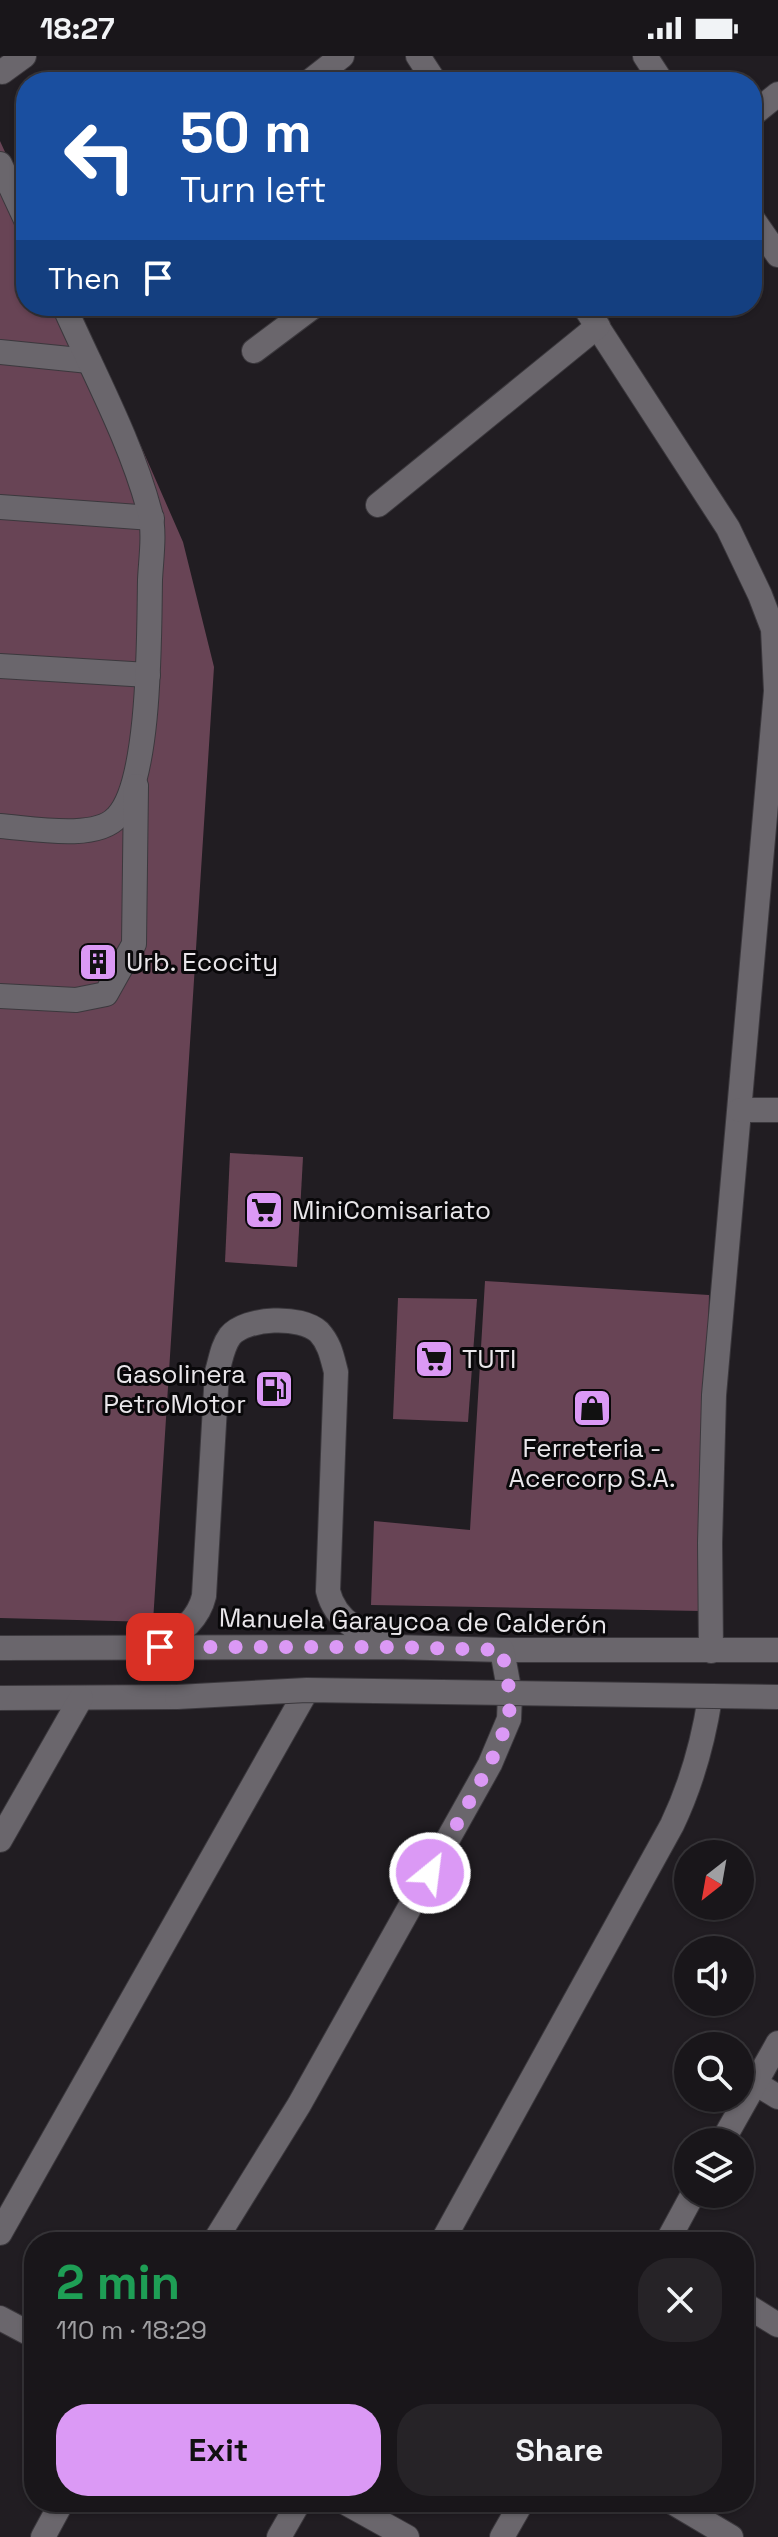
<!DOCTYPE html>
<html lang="en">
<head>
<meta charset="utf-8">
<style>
  :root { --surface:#19161a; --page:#262327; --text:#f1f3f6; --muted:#9f9fa2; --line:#373539; --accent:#db99f5 }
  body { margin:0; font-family:"Space Grotesk",sans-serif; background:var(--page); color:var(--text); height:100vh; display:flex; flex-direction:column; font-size:30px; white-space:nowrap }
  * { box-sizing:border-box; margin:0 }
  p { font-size:26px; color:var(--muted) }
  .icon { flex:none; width:44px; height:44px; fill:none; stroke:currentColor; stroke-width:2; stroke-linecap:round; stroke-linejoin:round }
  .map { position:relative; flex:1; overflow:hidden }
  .side { position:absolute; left:24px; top:2176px; width:730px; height:280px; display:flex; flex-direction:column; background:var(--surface); border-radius:32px; box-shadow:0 2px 6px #0004,0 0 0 2px var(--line) }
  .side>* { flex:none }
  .top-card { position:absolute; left:16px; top:16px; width:746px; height:244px; border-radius:32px; box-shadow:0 2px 6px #0004,0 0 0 2px var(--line); background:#1a4fa0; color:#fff; overflow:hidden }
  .needle { width:52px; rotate:211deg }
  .buttons { position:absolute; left:674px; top:1784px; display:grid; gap:16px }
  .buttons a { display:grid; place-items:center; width:80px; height:80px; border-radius:50%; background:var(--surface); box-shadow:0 2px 6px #0004,0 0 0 2px var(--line); font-size:40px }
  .pin { position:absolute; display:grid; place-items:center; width:68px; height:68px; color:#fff; margin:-34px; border-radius:16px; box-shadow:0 4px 12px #0006 }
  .me { position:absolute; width:88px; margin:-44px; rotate:29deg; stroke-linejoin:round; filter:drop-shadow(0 0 6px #0008) }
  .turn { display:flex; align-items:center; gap:28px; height:168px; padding:0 32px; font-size:36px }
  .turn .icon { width:104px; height:104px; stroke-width:2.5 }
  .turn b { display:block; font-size:56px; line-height:68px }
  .then { display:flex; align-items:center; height:76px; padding:0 32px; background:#0003; gap:16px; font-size:30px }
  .round { display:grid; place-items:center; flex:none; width:84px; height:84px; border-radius:32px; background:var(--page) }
  .summary { display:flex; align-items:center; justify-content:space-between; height:136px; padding:0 32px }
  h1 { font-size:48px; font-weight:700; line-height:60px; color:#1e9e55 }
  .cta { display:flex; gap:16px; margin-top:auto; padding:16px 32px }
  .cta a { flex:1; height:92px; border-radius:32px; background:var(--accent); color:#111; font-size:32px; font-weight:700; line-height:92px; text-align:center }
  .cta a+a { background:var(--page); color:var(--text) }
  .status { display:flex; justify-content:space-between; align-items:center; height:56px; padding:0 40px; background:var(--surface); direction:ltr }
  .status svg { height:22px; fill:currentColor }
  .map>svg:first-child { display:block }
  .building { fill:#684455 }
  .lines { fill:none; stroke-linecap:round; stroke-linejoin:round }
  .minor-casing { stroke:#3b383d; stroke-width:26 }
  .minor { stroke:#6a666c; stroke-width:24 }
  .minor-bridge-casing { stroke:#3b383d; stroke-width:26; stroke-linecap:butt }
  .minor-bridge { stroke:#6a666c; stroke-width:24 }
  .route { stroke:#db99f5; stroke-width:14; stroke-dasharray:0 25.2 }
  .labels { text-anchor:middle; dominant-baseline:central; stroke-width:6; stroke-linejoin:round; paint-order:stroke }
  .poi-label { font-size:26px; fill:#e9e6ea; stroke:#09080a; text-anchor:start }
  .street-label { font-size:26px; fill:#e9e6ea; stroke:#09080a }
</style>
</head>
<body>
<div class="status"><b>18:27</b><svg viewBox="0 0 49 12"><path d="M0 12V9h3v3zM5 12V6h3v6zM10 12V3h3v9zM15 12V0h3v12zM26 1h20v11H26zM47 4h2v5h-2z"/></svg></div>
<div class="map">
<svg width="778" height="2481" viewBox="0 0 778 2481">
  <rect width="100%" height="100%" fill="#211d22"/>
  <!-- building -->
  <g class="building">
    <path d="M0 85 26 142V250H75L137 381 183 486 214 611 153 1566 0 1562Z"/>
    <path d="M230 1097 303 1101 297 1211 225 1206Z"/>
    <path d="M485 1225 709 1239 701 1555 371 1549 374 1465 470 1474Z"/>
    <path d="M398 1242 477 1243 468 1366 393 1363Z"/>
  </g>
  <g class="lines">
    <!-- minor casing -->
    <g class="minor-casing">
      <g id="minor">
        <path d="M418 0 435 26"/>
        <path d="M645 0 662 26"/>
        <path d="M2 16 24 0"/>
        <path d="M309 26 342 0"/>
        <path d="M752 59 778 38"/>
        <path d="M0 108 26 164"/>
        <path d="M752 162 778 199"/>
        <path d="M584 250 728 472 760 539 773 573 776 635 714 1339 710 1487 711 1595"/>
        <path d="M254 295 314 250"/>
        <path d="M0 296 89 305"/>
        <path d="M378 449 598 270"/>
        <path d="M0 451 152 462"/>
        <path d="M0 610 148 619"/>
        <path d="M0 770C30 772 96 785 117 761 151 726 149 574 150 524 151 503 155 477 150 457 131 385 94 318 64 250"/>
        <path d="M0 940 76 944 106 938 134 888 136 730"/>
        <path d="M740 1054H778"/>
        <path d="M160 1591C179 1577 198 1565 204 1540L217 1316C221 1303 222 1291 230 1280 246 1261 301 1259 319 1276 330 1288 332 1301 336 1316L328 1535C336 1568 366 1579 395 1591"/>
        <path d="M0 1592 395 1591 502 1594H778"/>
        <path d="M0 1642 177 1641"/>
        <path d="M0 1784 81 1642"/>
        <path d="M755 2027 778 2041"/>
        <path d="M722 2086 778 1987"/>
        <path d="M0 2177 307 1634"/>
        <path d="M214 2186 299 2049 490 1708 509 1663 510 1638 502 1594"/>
        <path d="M442 2186 672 1769C692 1727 703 1687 710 1642"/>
        <path d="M667 2186 693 2138"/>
        <path d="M744 2248 778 2269"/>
        <path d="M0 2262 34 2280"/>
        <path d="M344 2446 407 2481"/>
        <path d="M672 2446 731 2481"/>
        <path d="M43 2481 62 2446"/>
        <path d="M279 2481 299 2446"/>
        <path d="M502 2481 522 2446"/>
      </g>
    </g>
    <!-- minor -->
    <use href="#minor" class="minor"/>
    <!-- minor-bridge casing -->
    <g class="minor-bridge-casing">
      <path id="minor-bridge" d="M177 1641 307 1634 778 1641"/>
    </g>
    <!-- minor-bridge -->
    <use href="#minor-bridge" class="minor-bridge"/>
  </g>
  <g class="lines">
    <!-- route -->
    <path class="route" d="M160 1591H395L502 1594 510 1638 509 1663 490 1708 430 1817"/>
  </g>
  <!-- icons -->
  <defs>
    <g id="building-square" transform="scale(2)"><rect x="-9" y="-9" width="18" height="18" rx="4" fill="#db99f5" stroke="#09080a"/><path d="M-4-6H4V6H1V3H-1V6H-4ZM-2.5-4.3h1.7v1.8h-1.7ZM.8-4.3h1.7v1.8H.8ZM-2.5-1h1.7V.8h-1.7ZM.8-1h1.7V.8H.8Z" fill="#111"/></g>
    <g id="supermarket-square" transform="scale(2)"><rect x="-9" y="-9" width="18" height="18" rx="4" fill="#db99f5" stroke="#09080a"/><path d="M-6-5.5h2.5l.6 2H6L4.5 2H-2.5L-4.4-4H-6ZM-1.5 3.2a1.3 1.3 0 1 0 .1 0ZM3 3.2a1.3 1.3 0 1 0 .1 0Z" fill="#111"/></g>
    <g id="fuel-square" transform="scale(2)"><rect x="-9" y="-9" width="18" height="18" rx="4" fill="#db99f5" stroke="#09080a"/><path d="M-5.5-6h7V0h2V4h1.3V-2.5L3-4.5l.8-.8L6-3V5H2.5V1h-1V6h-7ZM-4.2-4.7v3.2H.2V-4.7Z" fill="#111"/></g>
    <g id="shop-square" transform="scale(2)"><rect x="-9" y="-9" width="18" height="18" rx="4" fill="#db99f5" stroke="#09080a"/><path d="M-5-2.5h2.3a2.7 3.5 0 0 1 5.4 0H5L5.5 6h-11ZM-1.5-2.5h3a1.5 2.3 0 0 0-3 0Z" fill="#111"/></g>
  </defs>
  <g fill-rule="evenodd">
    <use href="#building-square" x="98" y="906"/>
    <use href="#supermarket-square" x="264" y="1154"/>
    <use href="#supermarket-square" x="434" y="1303"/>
    <use href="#fuel-square" x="274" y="1333"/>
    <use href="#shop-square" x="592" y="1352"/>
  </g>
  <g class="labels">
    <!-- poi labels -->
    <g class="poi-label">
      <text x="126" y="906">Urb. Ecocity</text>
      <text x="292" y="1154">MiniComisariato</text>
      <text x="462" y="1303">TUTI</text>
      <text x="246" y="1318" text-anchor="end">Gasolinera<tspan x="246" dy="30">PetroMotor</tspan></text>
      <text x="592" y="1392" text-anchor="middle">Ferreteria -<tspan x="592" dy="30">Acercorp S.A.</tspan></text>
    </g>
    <!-- street labels -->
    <g class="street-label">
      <text transform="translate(413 1565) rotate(1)">Manuela Garaycoa de Calderón</text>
    </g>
  </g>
</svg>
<div class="buttons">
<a><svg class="needle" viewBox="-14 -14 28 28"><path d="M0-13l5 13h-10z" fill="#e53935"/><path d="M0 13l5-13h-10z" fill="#9f9fa2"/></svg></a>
<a><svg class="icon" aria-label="sound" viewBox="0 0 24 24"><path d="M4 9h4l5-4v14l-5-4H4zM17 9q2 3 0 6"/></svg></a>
<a><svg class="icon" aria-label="search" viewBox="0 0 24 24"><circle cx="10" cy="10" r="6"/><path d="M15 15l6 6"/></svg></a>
<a><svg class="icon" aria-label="layers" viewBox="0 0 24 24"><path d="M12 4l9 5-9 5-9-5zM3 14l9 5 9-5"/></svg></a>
</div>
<div class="pin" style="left:160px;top:1591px;background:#d93025"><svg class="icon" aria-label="arrive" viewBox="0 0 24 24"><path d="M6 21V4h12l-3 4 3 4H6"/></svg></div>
<svg class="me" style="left:430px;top:1817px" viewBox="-20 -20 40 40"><circle r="17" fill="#db99f5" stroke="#fff" stroke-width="3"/><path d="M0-11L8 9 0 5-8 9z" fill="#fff"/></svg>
<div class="top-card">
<div class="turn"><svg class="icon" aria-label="left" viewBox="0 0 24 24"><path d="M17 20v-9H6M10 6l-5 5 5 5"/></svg><div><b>50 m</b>Turn left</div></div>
<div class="then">Then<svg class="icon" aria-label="arrive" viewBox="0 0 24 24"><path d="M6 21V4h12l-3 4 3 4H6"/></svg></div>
</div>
<section class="side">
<div class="summary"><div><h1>2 min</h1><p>110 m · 18:29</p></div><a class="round"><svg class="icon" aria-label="close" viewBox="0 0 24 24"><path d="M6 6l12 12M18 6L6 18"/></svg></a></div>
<div class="cta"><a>Exit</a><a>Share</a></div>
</section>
</div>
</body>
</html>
